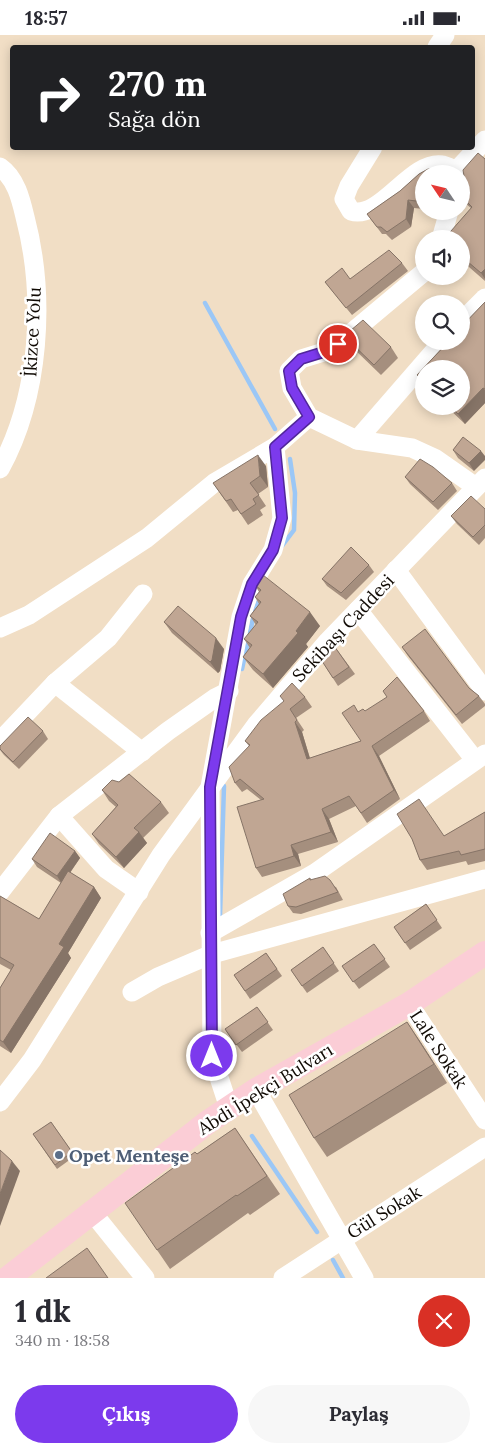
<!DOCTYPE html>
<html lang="tr">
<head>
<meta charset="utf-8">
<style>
  :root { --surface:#fff; --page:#f7f7f7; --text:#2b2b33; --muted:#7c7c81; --accent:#7c3aed }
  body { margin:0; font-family:Lora,serif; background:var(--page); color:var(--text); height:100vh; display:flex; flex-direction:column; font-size:19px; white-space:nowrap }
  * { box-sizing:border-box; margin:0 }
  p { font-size:16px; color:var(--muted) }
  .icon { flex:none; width:28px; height:28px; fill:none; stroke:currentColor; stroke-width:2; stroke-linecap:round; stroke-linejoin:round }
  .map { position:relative; height:1243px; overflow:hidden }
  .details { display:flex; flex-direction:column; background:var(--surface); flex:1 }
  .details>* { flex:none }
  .guide { position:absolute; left:10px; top:10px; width:465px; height:105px; border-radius:5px; box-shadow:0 2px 12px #0003; background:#202124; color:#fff; overflow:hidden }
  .needle { width:32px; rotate:305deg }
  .controls { position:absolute; left:415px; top:130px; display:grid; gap:10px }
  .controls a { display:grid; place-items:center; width:55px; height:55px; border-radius:50%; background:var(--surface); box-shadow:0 2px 12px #0003; font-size:25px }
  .pin { position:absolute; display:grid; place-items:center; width:42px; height:42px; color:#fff; margin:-21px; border:2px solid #fff; border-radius:50%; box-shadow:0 1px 5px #0007 }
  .me { position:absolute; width:55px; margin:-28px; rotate:0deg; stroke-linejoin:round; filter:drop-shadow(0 0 4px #0008) }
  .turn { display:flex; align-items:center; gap:18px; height:105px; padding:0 15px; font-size:22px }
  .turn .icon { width:65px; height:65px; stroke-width:2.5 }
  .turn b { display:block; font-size:35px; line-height:42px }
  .round { display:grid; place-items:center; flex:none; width:52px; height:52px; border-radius:26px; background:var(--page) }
  .overview { display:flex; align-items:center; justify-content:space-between; height:85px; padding:0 15px }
  h1 { font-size:30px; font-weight:800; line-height:38px }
  .cta { display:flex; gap:10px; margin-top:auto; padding:10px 15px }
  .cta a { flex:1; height:58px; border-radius:30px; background:var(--accent); color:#fff; font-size:20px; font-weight:800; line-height:58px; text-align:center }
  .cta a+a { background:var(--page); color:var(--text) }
  .status { display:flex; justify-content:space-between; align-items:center; height:35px; padding:0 25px; background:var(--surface); direction:ltr }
  .status svg { height:14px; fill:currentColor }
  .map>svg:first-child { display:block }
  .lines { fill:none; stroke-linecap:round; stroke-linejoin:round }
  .stream { stroke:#9bc7f6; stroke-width:4.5 }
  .minor { stroke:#fff; stroke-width:19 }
  .major { stroke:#fbcdd6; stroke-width:24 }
  .wall { fill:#a58f7e }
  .shaded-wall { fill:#867467 }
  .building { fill:#c0a693; stroke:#867467 }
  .route-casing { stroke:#51269a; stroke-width:12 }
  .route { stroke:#7c3aed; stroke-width:9 }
  .service-dot { fill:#5c6f8a; stroke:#fff; stroke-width:2 }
  .labels { text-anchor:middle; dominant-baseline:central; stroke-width:5; stroke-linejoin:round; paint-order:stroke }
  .street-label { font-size:18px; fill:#100a04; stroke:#fff }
  .service-label { font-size:18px; font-weight:bold; fill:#4e5e75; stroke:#fff; text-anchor:start }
</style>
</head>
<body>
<div class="status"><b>18:57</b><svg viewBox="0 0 49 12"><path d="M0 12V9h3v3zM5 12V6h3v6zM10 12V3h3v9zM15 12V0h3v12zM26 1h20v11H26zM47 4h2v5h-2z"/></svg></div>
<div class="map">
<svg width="485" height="1243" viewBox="0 0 485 1243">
  <rect width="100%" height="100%" fill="#f1dec5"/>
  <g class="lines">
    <!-- stream -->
    <g class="stream">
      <path d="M205 268 275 394"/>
      <path d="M282 511 294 495 295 458 290 424"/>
      <path d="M242 634 254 579 260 562"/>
      <path d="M220 881 224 751"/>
      <path d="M252 1101 317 1197"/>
      <path d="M333 1225 343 1243"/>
    </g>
    <!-- minor -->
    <g class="minor">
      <path d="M437 12 445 0"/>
      <path d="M373 112 349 151 344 164 351 176C380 186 411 125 442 130 446 130 452 134 456 136V139"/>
      <path d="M0 132C16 143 21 165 25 182 46 262 40 361 0 434"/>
      <path d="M456 136 485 105"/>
      <path d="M441 204 449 176"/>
      <path d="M424 237 338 309 327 316 301 324 289 336 292 353 309 382 357 405 412 413 436 424 476 452"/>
      <path d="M461 287 485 263"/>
      <path d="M357 405 443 306"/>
      <path d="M396 535 485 656"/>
      <path d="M358 575 475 725"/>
      <path d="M0 593 29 580 147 503 214 448 275 412"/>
      <path d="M55 648 142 717"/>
      <path d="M0 706 55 648 108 603 143 559"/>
      <path d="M59 781 106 834 139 857"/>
      <path d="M0 857 59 781 168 696 215 663 229 656"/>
      <path d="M210 898 315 838 485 719"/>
      <path d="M132 957 158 942 212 919 485 844"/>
      <path d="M409 969 485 1085"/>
      <path d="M256 1055 364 1243"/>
      <path d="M0 1067 32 1025 161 820 256 690 328 606 485 443"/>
      <path d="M229 1073 212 1021 210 752 241 582 252 549 273 515 282 483 275 412 309 382"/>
      <path d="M92 1177 145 1243"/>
      <path d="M283 1243 485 1112"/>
    </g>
    <!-- major -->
    <path class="major" d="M8 1243 208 1087 256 1055 409 969 485 918"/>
  </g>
  <!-- wall -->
  <g class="wall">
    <path d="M485 124V246L461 225V204L471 173 465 168 461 163V150Z"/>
    <path d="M428 134 439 135 441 139H424V174L414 173 411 192 392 205 386 199H382L367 179 400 156 419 139Z"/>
    <path d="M402 228 408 236 352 280 325 247 350 244Z"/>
    <path d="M485 267V368L465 389 446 371H461L424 334V349L417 340Z"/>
    <path d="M344 301 391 312 398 323 381 340 352 312Z"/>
    <path d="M463 402 474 436 458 423 453 415Z"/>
    <path d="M266 431 268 452 258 459 266 471 260 475 263 480 248 490 238 475 233 477 213 448Z"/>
    <path d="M405 442 452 448 457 456 438 475 410 449Z"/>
    <path d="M485 474V503L479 510 457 489 451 481Z"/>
    <path d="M369 530 374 537 346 565 327 551 322 544Z"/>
    <path d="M255 550 320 591 306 609 308 612 273 653 253 635 243 622 250 613 244 604 256 590 250 581 259 569 255 562 259 557Z"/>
    <path d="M164 587 224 614 220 636 218 638 172 598Z"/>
    <path d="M332 608 355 639 338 651 320 623Z"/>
    <path d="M402 612 469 653 479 661 485 669V671L462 689 408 621Z"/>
    <path d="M305 662 312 672 296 683 304 695 302 697 310 723 361 706 358 677 424 676 430 686 379 721 400 764 367 788 356 771 329 784 338 807 298 819 301 831 262 842 256 833 261 765 247 754 242 757 235 748 249 711 245 706Z"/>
    <path d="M43 696 48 704 19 734 4 720 0 715V711Z"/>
    <path d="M102 755 161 767 169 778 143 803 147 808 124 833 99 809 92 799 116 772 109 766Z"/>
    <path d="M485 777V826L468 830 466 826 427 835 420 825 412 804 444 801Z"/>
    <path d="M75 816 80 823 70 838 94 852 101 863 68 918 71 923 11 1018 0 1011V953L11 935 0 929V861L39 884 61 848 37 832 32 824Z"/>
    <path d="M310 843 311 845 336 852 343 865 301 879 293 878 288 871Z"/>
    <path d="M426 869 442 893 410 915 394 892Z"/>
    <path d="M374 909 390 932 359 954 342 931Z"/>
    <path d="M323 912 339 936 307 958 291 935Z"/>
    <path d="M266 918 282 941 250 964 234 940Z"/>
    <path d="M257 972 273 995 242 1017 225 994Z"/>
    <path d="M407 987 447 1048 327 1122 314 1103Z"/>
    <path d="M51 1087 75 1121 57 1134 33 1099Z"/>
    <path d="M235 1093 280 1159 250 1180 248 1178 170 1234 157 1215 197 1119Z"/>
  </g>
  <!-- shaded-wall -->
  <g class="shaded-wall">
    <path d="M408 165 414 173 411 192 406 184Z"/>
    <path d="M485 234V244L481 238Z"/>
    <path d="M483 353 485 355V368L465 389 458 379Z"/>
    <path d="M481 416 485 421V425L474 436 469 428Z"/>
    <path d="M258 420 266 431 268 452 260 441Z"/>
    <path d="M310 577 320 591 306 609 308 612 273 653 263 639Z"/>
    <path d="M216 603 224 614 220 636 218 638 210 627Z"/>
    <path d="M295 687 302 697 313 734 307 724Z"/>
    <path d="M372 711 379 721 400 764 394 755Z"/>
    <path d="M322 774 329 784 338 807 331 797Z"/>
    <path d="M139 797 147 808 124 833 116 822Z"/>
    <path d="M291 810 298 819 301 831 294 821Z"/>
    <path d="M75 816 80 823 62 849 57 841Z"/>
    <path d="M94 852 101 863 68 918 71 923 11 1018 3 1007 59 909Z"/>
    <path d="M407 987 420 1006 447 1048 434 1029Z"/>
    <path d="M12 1126 20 1136 0 1191V1159Z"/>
  </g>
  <!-- building -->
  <g class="building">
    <path d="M478 118 485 124V234L481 238 461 221V204H444L472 172 461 161V150L464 141 463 135Z"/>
    <path d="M428 134 439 135 438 139H424V167L408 165 406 184 387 197 381 192H377L367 179 400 156 419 139Z"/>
    <path d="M389 215 402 228 346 273 325 247 342 233 350 244Z"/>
    <path d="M485 267V354L483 353 458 379 450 371H461V334H424V346L417 340 449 306H461V292Z"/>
    <path d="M363 285 391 312 374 330 344 301Z"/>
    <path d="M463 402 481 416 469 428 453 415Z"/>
    <path d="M258 420 260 441 250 448 259 460 253 464 256 469 241 479 231 464 226 466 213 448Z"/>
    <path d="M420 424 433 432 452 448 433 467 405 442Z"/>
    <path d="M471 461 485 474V490L473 502 451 481Z"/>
    <path d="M351 512 369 530 341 558 322 544Z"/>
    <path d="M263 540 310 577 296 596 298 598 263 639 243 622 252 610 244 604 258 587 250 581 261 567 255 562 261 555 255 550Z"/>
    <path d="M178 571 216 603 212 625 210 627 164 587Z"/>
    <path d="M425 594 469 653 479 661 456 680 402 612Z"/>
    <path d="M332 608 349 632 333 643 320 623Z"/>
    <path d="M397 642 424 676 372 711 394 755 361 778 349 761 322 774 331 797 291 810 294 821 256 833 237 772 264 764 240 744 235 748 229 732 250 710 245 706 261 685 284 666 280 661 292 648 305 662 290 674 297 685 295 687 307 724 361 706 342 678 354 670 358 677 363 674 365 676 387 662 383 656Z"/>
    <path d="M28 682 43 696 13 727 0 714V711Z"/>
    <path d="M129 739 161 767 134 793 139 797 116 822 92 799 118 770 102 755 112 745 119 747Z"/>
    <path d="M419 764 444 801 485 777V814L461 820 459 816 420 825 412 804 397 779Z"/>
    <path d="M50 798 75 816 57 841 32 824Z"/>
    <path d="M68 836 94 852 59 909 64 912 3 1007 0 1005V953L14 930 0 922V861L39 884Z"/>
    <path d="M325 841 330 845 338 857 296 872 288 871 283 859 310 843V845Z"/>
    <path d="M426 869 437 885 405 908 394 892Z"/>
    <path d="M374 909 385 924 353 947 342 931Z"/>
    <path d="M323 912 334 928 302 951 291 935Z"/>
    <path d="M266 918 277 934 245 956 234 940Z"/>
    <path d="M257 972 268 987 236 1010 225 994Z"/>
    <path d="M407 987 434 1029 314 1103 289 1060Z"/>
    <path d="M51 1087 72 1117 55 1130 33 1099Z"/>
    <path d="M235 1093 267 1141 237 1161 236 1160 157 1215 125 1168 195 1117 197 1119Z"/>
    <path d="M0 1115 12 1126 0 1159Z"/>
    <path d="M87 1213 108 1243H46Z"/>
  </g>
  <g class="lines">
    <!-- route casing -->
    <g class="route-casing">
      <path id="route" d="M212 1021 210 752 241 582 252 549 273 515 282 483 275 412 309 382 292 353 289 336 301 324 327 316 338 309"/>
    </g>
    <!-- route -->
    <use href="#route" class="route"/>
  </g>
  <!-- markers -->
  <circle class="service-dot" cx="59" cy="1120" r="5"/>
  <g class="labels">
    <!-- street labels -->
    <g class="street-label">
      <text transform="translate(32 297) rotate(-87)">İkizce Yolu</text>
      <text transform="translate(343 593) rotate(-47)">Sekibaşı Caddesi</text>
      <text transform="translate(439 1014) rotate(57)">Lale Sokak</text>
      <text transform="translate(265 1054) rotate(-32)">Abdi İpekçi Bulvarı</text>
      <text transform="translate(384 1177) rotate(-32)">Gül Sokak</text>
    </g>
    <!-- service labels -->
    <g class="service-label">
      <text x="69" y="1120">Opet Menteşe</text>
    </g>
  </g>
</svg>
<div class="controls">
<a><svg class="needle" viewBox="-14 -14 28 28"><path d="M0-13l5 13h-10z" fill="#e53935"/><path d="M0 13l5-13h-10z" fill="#7c7c81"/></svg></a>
<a><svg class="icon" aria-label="sound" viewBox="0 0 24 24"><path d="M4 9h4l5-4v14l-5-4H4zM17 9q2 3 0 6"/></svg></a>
<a><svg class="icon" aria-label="search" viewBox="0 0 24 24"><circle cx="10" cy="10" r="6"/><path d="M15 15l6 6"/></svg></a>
<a><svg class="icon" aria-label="layers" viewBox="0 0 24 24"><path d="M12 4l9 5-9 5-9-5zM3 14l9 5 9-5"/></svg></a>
</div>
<div class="pin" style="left:338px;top:309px;background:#d93025"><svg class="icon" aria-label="arrive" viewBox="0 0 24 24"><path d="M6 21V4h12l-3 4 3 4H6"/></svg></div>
<svg class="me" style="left:212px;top:1021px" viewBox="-20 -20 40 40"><circle r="17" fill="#7c3aed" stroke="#fff" stroke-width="3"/><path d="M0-11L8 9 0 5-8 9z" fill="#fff"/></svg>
<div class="guide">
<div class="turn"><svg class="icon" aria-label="right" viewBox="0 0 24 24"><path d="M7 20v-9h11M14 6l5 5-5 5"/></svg><div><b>270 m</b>Sağa dön</div></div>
</div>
</div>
<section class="details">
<div class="overview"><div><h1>1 dk</h1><p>340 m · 18:58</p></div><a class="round" style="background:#d93025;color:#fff"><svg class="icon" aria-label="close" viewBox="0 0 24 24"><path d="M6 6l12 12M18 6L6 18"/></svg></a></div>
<div class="cta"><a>Çıkış</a><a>Paylaş</a></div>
</section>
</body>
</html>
